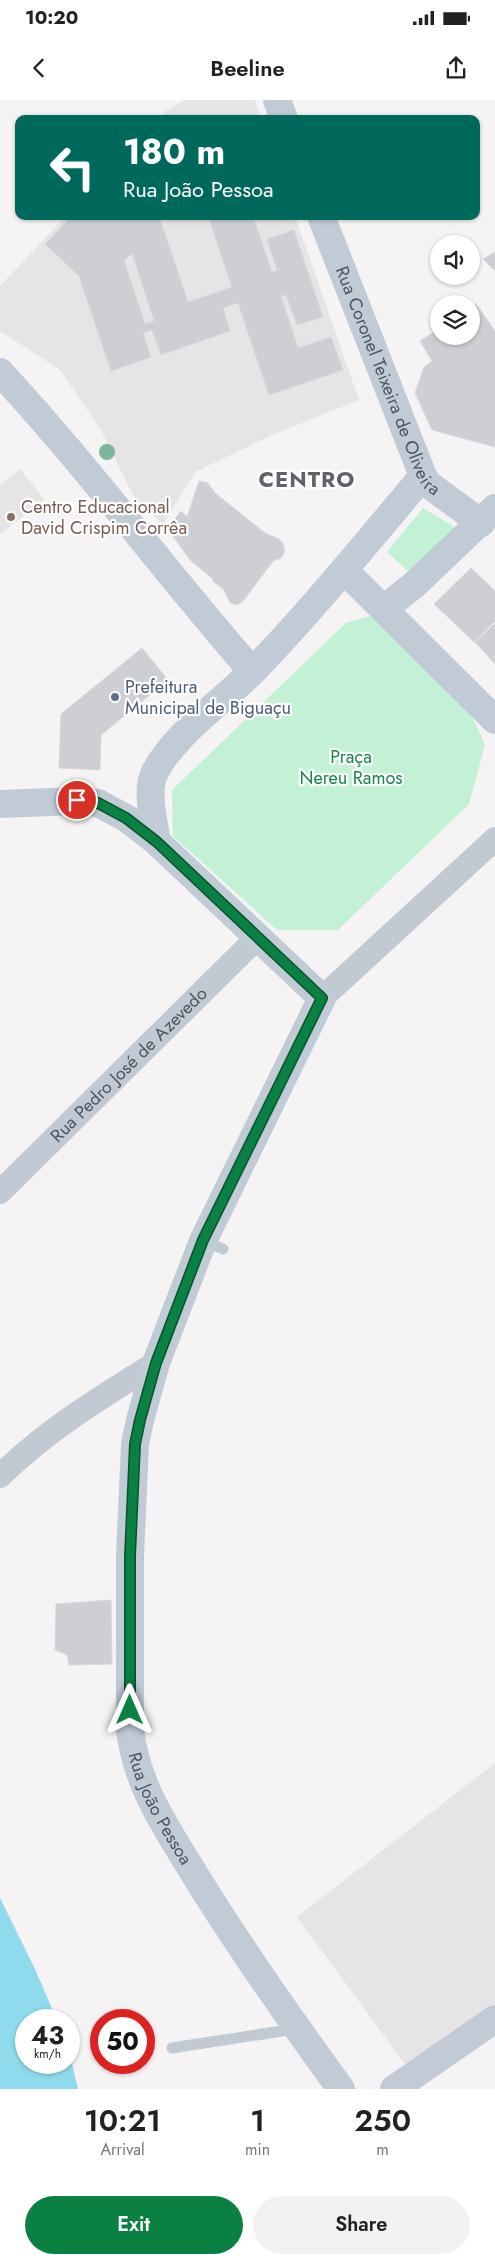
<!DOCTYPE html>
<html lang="en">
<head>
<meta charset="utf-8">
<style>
  :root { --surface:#fff; --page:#f2f2f2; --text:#222; --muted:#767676; --accent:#0b8043 }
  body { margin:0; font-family:Jost,sans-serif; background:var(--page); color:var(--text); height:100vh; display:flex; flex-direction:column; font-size:19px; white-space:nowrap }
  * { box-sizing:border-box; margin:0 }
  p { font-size:16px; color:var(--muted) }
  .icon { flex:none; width:28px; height:28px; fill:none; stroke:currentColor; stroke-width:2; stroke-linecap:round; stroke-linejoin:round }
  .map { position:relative; height:1989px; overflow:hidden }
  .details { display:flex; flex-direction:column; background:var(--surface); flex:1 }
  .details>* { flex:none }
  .top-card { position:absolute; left:15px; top:15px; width:465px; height:105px; border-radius:10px; box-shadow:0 1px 4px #0004; background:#00695c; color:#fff; overflow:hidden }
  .fabs { position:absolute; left:430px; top:135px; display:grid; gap:10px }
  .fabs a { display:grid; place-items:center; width:50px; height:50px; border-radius:50%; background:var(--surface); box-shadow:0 1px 4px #0004; font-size:25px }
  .speed { position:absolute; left:15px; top:1909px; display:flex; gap:10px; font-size:25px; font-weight:700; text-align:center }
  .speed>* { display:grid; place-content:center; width:65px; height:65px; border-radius:50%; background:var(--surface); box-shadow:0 1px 4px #0004; line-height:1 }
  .speed small { font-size:12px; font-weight:400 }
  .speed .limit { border:8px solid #d22; background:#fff; color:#111 }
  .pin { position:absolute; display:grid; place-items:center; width:42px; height:42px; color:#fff; margin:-21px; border:2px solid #fff; border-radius:50%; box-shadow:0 1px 5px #0007 }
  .me { position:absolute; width:55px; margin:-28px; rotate:0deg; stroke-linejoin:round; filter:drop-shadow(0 0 4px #0008) }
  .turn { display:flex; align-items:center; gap:18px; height:105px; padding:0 25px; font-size:22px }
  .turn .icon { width:65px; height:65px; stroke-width:2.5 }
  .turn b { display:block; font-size:35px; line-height:42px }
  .eta { display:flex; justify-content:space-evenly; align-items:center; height:85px; text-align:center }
  .eta b { font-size:30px; font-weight:600; line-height:35px }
  .button { display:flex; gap:10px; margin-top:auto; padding:10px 25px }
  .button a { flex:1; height:58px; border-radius:30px; background:var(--accent); color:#fff; font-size:20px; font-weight:600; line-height:58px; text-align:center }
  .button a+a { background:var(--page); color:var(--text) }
  .status { display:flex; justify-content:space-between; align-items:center; height:35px; padding:0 25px; background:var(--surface); direction:ltr }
  .status svg { height:14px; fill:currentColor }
  header { display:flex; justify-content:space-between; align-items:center; height:65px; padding:0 25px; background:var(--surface); font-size:22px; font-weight:600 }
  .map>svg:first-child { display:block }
  .education { fill:#e6e4e5 }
  .green { fill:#c3f1d5 }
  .water { fill:#90daee }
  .building { fill:#cdcfd5; stroke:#d7d9de; fill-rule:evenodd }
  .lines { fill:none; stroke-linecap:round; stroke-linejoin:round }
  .lane { stroke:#c1cad2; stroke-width:11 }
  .street { stroke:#c1cad2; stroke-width:24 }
  .secondary { stroke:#c1cbd6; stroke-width:28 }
  .tree { fill:#7bb799 }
  .route-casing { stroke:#07532c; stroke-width:12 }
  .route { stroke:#0b8043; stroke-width:9 }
  .education-dot { fill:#8d6e63; stroke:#fff; stroke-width:2 }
  .service-dot { fill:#5c6f8a; stroke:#fff; stroke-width:2 }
  .labels { text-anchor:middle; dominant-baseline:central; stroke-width:4.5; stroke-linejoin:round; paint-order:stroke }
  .street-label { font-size:18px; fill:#4a5661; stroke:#fff }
  .education-label { font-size:18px; fill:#785e54; stroke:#fff; text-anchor:start }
  .service-label { font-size:18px; fill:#4e5e75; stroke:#fff; text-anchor:start }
  .park-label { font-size:18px; fill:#17864f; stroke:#fff }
  .district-label { font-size:22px; font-weight:bold; letter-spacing:1px; fill:#5f6368; stroke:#fff }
</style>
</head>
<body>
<div class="status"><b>10:20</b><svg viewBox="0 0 49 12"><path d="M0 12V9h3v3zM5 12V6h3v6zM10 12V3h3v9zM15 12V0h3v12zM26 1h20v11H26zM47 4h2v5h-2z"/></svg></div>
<header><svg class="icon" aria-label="back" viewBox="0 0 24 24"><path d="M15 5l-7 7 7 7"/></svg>Beeline<svg class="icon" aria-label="share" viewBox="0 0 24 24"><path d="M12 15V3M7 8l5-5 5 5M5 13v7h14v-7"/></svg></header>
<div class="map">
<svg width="495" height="1989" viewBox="0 0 495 1989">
  <rect width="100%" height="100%" fill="#f5f3f3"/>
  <!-- education -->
  <g class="education">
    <path d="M185 0H255L261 19H158L167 10Z"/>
    <path d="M66 116H295L359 300 272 335 195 372 163 425 134 397 101 330 60 270 0 231V186Z"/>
    <path d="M20 369 45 400 0 434V385Z"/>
    <path d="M495 1663V1904L407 1967 297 1817Z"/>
  </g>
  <!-- green -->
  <g class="green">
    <path d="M423 408 458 429 411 474 387 452Z"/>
    <path d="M379 513 464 598 485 645 469 704 338 830H277L173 736 172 690 346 523Z"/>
  </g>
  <!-- water -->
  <path class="water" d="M0 1798 35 1869 57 1920H26V1962H69V1951L78 1989H0Z"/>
  <!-- building -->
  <g class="building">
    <path d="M72 116H159L188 202 232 187 208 116H264L254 119 272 172 277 170 267 139 294 130 323 217 297 225 286 195 281 196 298 248 331 237 343 270 269 295 238 203 223 208 230 231 161 255 152 230 143 233 151 257 111 271 79 176 45 144ZM132 153 154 221 145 224 124 161Z"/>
    <path d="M495 152V171L483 159Z"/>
    <path d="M476 204 495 231V347L432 330 415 293 424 267 432 261 420 241 439 229V236H471V207Z"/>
    <path d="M199 381 208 383 215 393 265 433 279 439 283 444 285 451 281 458 273 461 244 500 238 505 230 503 224 490 214 482 212 478 190 460 167 428 181 411 187 417Z"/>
    <path d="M471 468 495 491V521L474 542 434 504Z"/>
    <path d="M495 523V564L475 542Z"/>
    <path d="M142 548 168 580 101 635 100 670 59 668 61 614Z"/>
    <path d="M111 1500 112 1564 69 1565 67 1555 55 1550 56 1504Z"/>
  </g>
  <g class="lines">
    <!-- lane -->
    <g class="lane">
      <path d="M203 1141 223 1149"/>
      <path d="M172 1948 295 1929"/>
    </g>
    <!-- street -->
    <g class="street">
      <path d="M322 898 495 739"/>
      <path id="s1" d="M0 1092 258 837"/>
      <path d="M0 1376C47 1330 101 1297 156 1263"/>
    </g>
    <!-- secondary -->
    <g class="secondary">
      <path d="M277 0 284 19"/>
      <path id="s2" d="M321 116 423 376 428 384 481 423"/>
      <path d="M0 272C89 368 166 473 252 571"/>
      <path d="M344 470 495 620"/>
      <path d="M384 509 415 484 495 408"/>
      <path id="s3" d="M0 704 77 701 98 703 126 718 157 742 322 898 203 1141 156 1263 140 1320 135 1344 130 1456V1630C137 1687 166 1727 195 1775 240 1848 290 1919 341 1989"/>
      <path d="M157 742C154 724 146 692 154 674 172 636 222 602 253 571 313 509 367 442 423 376"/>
      <path d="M394 1989 495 1919"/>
    </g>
  </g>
  <!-- trees -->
  <circle class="tree" cx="107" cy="352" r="8"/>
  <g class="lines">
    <!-- route casing -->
    <g class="route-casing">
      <path id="route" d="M77 700 98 703 126 718 157 742 322 898 203 1140 156 1263 140 1320 135 1344 130 1456V1610"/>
    </g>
    <!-- route -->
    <use href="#route" class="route"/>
  </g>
  <!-- markers -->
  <circle class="education-dot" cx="11" cy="417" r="5"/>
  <circle class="service-dot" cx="115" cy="597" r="5"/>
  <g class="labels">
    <!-- street labels -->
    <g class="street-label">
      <text stroke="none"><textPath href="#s2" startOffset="178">Rua Coronel Teixeira de Oliveira</textPath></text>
      <text stroke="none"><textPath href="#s1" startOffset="181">Rua Pedro José de Azevedo</textPath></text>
      <text stroke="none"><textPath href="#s3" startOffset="1252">Rua João Pessoa</textPath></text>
    </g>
    <!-- education labels -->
    <g class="education-label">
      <text x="21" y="407">Centro Educacional<tspan x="21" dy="21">David Crispim Corrêa</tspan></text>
    </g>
    <!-- service labels -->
    <g class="service-label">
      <text x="125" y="587">Prefeitura<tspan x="125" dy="21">Municipal de Biguaçu</tspan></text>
    </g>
    <!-- park labels -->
    <g class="park-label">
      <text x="351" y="657">Praça<tspan x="351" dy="21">Nereu Ramos</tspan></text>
    </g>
    <!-- district labels -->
    <g class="district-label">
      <text x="307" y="379">CENTRO</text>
    </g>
  </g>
</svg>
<div class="fabs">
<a><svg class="icon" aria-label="sound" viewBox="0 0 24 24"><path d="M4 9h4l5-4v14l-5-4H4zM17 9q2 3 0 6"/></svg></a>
<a><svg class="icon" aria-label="layers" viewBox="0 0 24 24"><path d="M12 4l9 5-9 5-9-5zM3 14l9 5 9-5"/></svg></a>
</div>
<div class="speed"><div>43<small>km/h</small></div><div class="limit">50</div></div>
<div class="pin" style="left:77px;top:700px;background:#d93025"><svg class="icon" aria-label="arrive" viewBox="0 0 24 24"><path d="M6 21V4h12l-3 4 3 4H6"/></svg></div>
<svg class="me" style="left:130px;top:1610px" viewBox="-20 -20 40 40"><path d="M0-17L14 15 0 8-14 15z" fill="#0b8043" stroke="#fff" stroke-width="4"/></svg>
<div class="top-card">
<div class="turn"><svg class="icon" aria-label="left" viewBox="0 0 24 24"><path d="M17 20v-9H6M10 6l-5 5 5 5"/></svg><div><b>180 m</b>Rua João Pessoa</div></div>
</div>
</div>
<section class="details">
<div class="eta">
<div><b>10:21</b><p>Arrival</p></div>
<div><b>1</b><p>min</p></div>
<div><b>250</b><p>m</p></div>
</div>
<div class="button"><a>Exit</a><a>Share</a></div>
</section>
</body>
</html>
